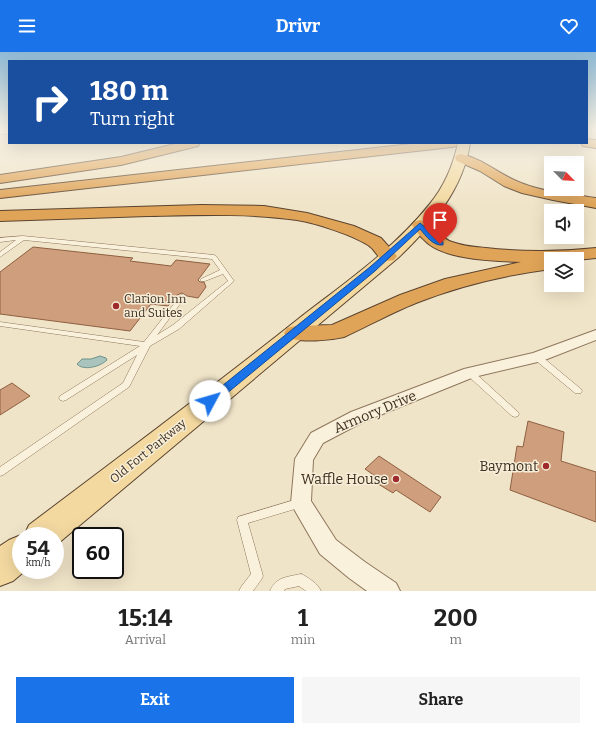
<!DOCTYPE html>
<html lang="en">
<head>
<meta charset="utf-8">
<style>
  :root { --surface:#fff; --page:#f6f6f6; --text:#222; --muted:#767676; --accent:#1a73e8 }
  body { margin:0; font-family:Bitter,serif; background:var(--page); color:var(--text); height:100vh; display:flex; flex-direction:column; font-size:15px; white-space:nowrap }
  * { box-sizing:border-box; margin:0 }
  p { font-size:13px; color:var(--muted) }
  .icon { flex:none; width:22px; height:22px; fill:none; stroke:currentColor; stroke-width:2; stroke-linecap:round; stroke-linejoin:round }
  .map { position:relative; height:539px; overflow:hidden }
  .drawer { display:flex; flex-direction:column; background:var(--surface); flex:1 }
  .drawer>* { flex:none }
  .banner { position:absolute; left:8px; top:8px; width:580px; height:84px; border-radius:0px; box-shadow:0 4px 16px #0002; background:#1a4fa0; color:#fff; overflow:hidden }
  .needle { width:26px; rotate:114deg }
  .tools { position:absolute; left:544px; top:104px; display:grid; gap:8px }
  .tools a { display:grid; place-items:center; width:40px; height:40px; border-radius:0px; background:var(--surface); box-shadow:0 4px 16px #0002; font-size:20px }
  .speed { position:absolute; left:12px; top:475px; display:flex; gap:8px; font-size:20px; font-weight:700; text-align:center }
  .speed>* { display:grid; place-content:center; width:52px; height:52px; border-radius:50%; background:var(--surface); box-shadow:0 4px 16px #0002; line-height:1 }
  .speed small { font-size:10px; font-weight:400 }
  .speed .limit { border:2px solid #111; border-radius:6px; background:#fff; color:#111 }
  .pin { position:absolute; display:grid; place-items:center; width:34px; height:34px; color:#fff; margin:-41px -17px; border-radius:50% 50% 50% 0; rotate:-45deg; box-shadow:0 0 4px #0007 }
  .pin .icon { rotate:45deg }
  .me { position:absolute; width:44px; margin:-22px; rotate:51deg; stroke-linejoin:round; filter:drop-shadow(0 0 3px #0008) }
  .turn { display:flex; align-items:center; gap:14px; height:84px; padding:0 16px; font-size:18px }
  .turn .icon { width:52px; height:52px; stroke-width:2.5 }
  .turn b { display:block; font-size:28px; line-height:34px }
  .eta { display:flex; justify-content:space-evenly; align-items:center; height:68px; text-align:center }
  .eta b { font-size:24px; font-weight:700; line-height:28px }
  .cta { display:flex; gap:8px; margin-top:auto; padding:8px 16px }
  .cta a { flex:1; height:46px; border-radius:0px; background:var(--accent); color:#fff; font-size:16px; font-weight:700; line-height:46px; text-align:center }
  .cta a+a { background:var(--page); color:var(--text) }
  header { display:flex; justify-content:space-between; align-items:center; height:52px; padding:0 16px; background:var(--accent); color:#fff; font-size:18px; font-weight:700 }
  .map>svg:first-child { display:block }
  .water { fill:#a9c4bc; stroke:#6f938a }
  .building { fill:#cf9f7d; stroke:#8d5f41 }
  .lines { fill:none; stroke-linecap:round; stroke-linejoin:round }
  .lane-casing { stroke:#8d765c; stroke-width:1 }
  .street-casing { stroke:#8d765c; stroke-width:2 }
  .secondary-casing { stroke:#6f573f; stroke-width:1 }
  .primary-casing { stroke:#5b4430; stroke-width:2 }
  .highway-casing { stroke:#5b4430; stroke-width:2 }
  .lane { fill:#faf1dc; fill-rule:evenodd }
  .street { fill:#faf1dc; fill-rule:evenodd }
  .secondary { fill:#faf1dc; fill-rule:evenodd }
  .primary { fill:#f3d9a0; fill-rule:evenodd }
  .highway { fill:#e0a458; fill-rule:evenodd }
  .route { fill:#1a73e8; stroke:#114b97 }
  .poi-dot { fill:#9e2a2b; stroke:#f7eed8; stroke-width:1.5 }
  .labels { text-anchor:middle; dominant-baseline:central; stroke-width:3; stroke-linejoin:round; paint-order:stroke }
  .poi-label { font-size:12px; fill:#3d2e20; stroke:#f7eed8; text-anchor:start }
  .street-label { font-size:12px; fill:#3d2e20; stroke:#f7eed8 }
  .near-street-label { font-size:14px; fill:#3d2e20; stroke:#f7eed8 }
  .near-poi-label { font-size:14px; fill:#3d2e20; stroke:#f7eed8; text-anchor:end }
</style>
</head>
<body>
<header><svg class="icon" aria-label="menu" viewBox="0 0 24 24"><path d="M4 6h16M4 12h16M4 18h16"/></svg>Drivr<svg class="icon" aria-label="heart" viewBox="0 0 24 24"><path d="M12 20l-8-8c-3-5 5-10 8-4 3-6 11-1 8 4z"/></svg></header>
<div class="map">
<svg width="596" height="539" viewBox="0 0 596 539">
  <rect width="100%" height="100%" fill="#f0e4c8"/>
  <!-- water -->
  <path class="water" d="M100 304 106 306 107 308C100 315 83 319 77 312L82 307H91Z"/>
  <!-- building -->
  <g class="building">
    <path d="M33 195 133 206 130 209 171 214 176 208 210 212 198 228 200 230H204L206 235 198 246 187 244 182 241 177 243 168 254 151 252 130 279 0 262V220Z"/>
    <path d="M12 331 30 344 0 363V338Z"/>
    <path d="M528 369 564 380 561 409 596 420V470L510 438 517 394 523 395Z"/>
    <path d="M379 404 441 445 430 460 396 438 393 441 375 430 378 426 365 417Z"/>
  </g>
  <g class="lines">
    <!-- lane casing -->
    <g class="lane-casing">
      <g id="lane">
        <path d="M23 184 214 203 216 204 234 229 179 277 150 294 129 335 3 423 0 424V415L123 331 137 303 66 348 63 349 60 348 59 346 60 344 140 294 0 274V270L144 290 181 243 183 242 186 244 157 283 173 273 228 229 223 222 205 229H201L200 228 201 227 220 218 212 207 24 188 0 205V200L16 188 0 190V186Z"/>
        <path d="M537 302 540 303 581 337 582 339 581 341H575L534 307 533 305Z"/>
        <path d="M470 318 473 319 518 360 519 362 518 364 515 365 512 364 467 323 466 321 467 319Z"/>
        <path d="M301 446 305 448 306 451 305 454 248 471 263 524 261 528 253 539H239L241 535 251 522 237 468 238 465Z"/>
        <path d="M301 522C308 525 318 532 321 539H306L299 534 285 537 284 539H270C276 525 287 525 301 522Z"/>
      </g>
    </g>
    <!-- street casing -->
    <g class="street-casing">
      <path id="street" d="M596 278V288L542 309 474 325 363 370 323 391 313 408 311 449 336 488 365 510 396 531 400 539H367L349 526 320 502 294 457 291 451 295 407 311 381 351 360 464 317 533 301Z"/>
    </g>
    <!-- secondary casing -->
    <g class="secondary-casing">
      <rect id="secondary" x="0" y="77" width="9" height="5"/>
    </g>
    <!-- primary casing -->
    <g class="primary-casing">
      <g id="primary">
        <path d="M458 91H470C463 138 432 173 399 205L55 494V484H24L29 473C119 405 209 338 297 268 343 232 392 199 429 153 444 135 453 114 458 91Z"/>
        <path d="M21 483 23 484H21V518H26L13 529 0 534V494L9 488Z"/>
      </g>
    </g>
    <!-- highway casing -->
    <g class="highway-casing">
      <g id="highway">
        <path d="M587 87 596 88V96L583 94 581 91H587Z"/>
        <path d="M179 91H200L198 94 121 113 0 131V123L121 105Z"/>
        <path d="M420 91H458L456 94 452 95 0 146V138Z"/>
        <path d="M461 102C482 107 495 119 514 128 539 140 569 142 596 146V156L553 148 522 141 504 134 480 119 457 109 455 106 457 103Z"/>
        <path d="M201 153 264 154 307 161 354 174 381 186 397 204 394 208C377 212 379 200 368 193 352 183 316 171 297 168 248 161 198 163 148 164 99 166 49 167 0 169V159Z"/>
        <path d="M420 168C433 171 439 186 452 190 463 194 475 195 486 196 523 200 559 200 596 196V206L577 208V207H551V217C505 223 459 234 416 251 391 261 368 274 344 285 327 289 304 290 287 286L284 281 287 276 295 274 332 273 400 243 445 227 521 210C496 209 455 208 433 195 425 190 417 181 412 173L414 170Z"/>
      </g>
    </g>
    <!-- lane -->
    <use href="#lane" class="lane"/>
    <!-- street -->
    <use href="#street" class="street"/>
    <!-- secondary -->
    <use href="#secondary" class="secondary"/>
    <!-- primary -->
    <use href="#primary" class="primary"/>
    <!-- highway -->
    <use href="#highway" class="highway"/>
  </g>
  <!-- sky -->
  <linearGradient id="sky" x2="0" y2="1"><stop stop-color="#8fbad6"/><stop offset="0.5" stop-color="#f8f3e6"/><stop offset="1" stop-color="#f8f3e6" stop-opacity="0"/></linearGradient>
  <rect width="596" height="153" fill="url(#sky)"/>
  <!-- route -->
  <path class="route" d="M420 171 443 190V193C433 194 426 184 420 177L375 219 214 352H207L205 349 207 346 370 215Z"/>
  <!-- markers -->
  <g class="poi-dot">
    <circle cx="116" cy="254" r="4"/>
    <circle cx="546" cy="414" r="4"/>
    <circle cx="396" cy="427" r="4"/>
  </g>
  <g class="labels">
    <!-- poi labels -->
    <g class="poi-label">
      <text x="124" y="247">Clarion Inn<tspan x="124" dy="14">and Suites</tspan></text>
    </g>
    <!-- street labels -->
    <g class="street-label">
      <text transform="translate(148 399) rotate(-39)">Old Fort Parkway</text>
    </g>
    <!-- near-street labels -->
    <g class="near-street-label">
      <text transform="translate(375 360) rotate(-23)">Armory Drive</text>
    </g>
    <!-- near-poi labels -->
    <g class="near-poi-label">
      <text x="538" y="414">Baymont</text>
      <text x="388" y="427">Waffle House</text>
    </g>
  </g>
</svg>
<div class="tools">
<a><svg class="needle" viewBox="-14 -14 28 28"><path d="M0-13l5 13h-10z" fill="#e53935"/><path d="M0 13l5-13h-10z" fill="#767676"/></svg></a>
<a><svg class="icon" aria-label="sound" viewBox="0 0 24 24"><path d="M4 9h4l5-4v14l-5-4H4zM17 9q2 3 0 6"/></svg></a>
<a><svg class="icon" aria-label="layers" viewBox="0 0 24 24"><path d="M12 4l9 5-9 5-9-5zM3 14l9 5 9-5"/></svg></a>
</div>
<div class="speed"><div>54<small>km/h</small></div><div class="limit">60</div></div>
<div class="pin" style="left:440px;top:192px;background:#d93025"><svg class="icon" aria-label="arrive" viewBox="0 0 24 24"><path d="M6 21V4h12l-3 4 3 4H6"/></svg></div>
<svg class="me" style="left:210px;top:349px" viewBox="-20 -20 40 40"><circle r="19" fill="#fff"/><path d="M0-13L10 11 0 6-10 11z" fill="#1a73e8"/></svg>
<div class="banner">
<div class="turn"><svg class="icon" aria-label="right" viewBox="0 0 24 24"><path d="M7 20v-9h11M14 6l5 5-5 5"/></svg><div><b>180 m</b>Turn right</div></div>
</div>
</div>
<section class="drawer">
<div class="eta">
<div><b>15:14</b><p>Arrival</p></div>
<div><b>1</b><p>min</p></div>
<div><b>200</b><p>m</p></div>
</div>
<div class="cta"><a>Exit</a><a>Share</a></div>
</section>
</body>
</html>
